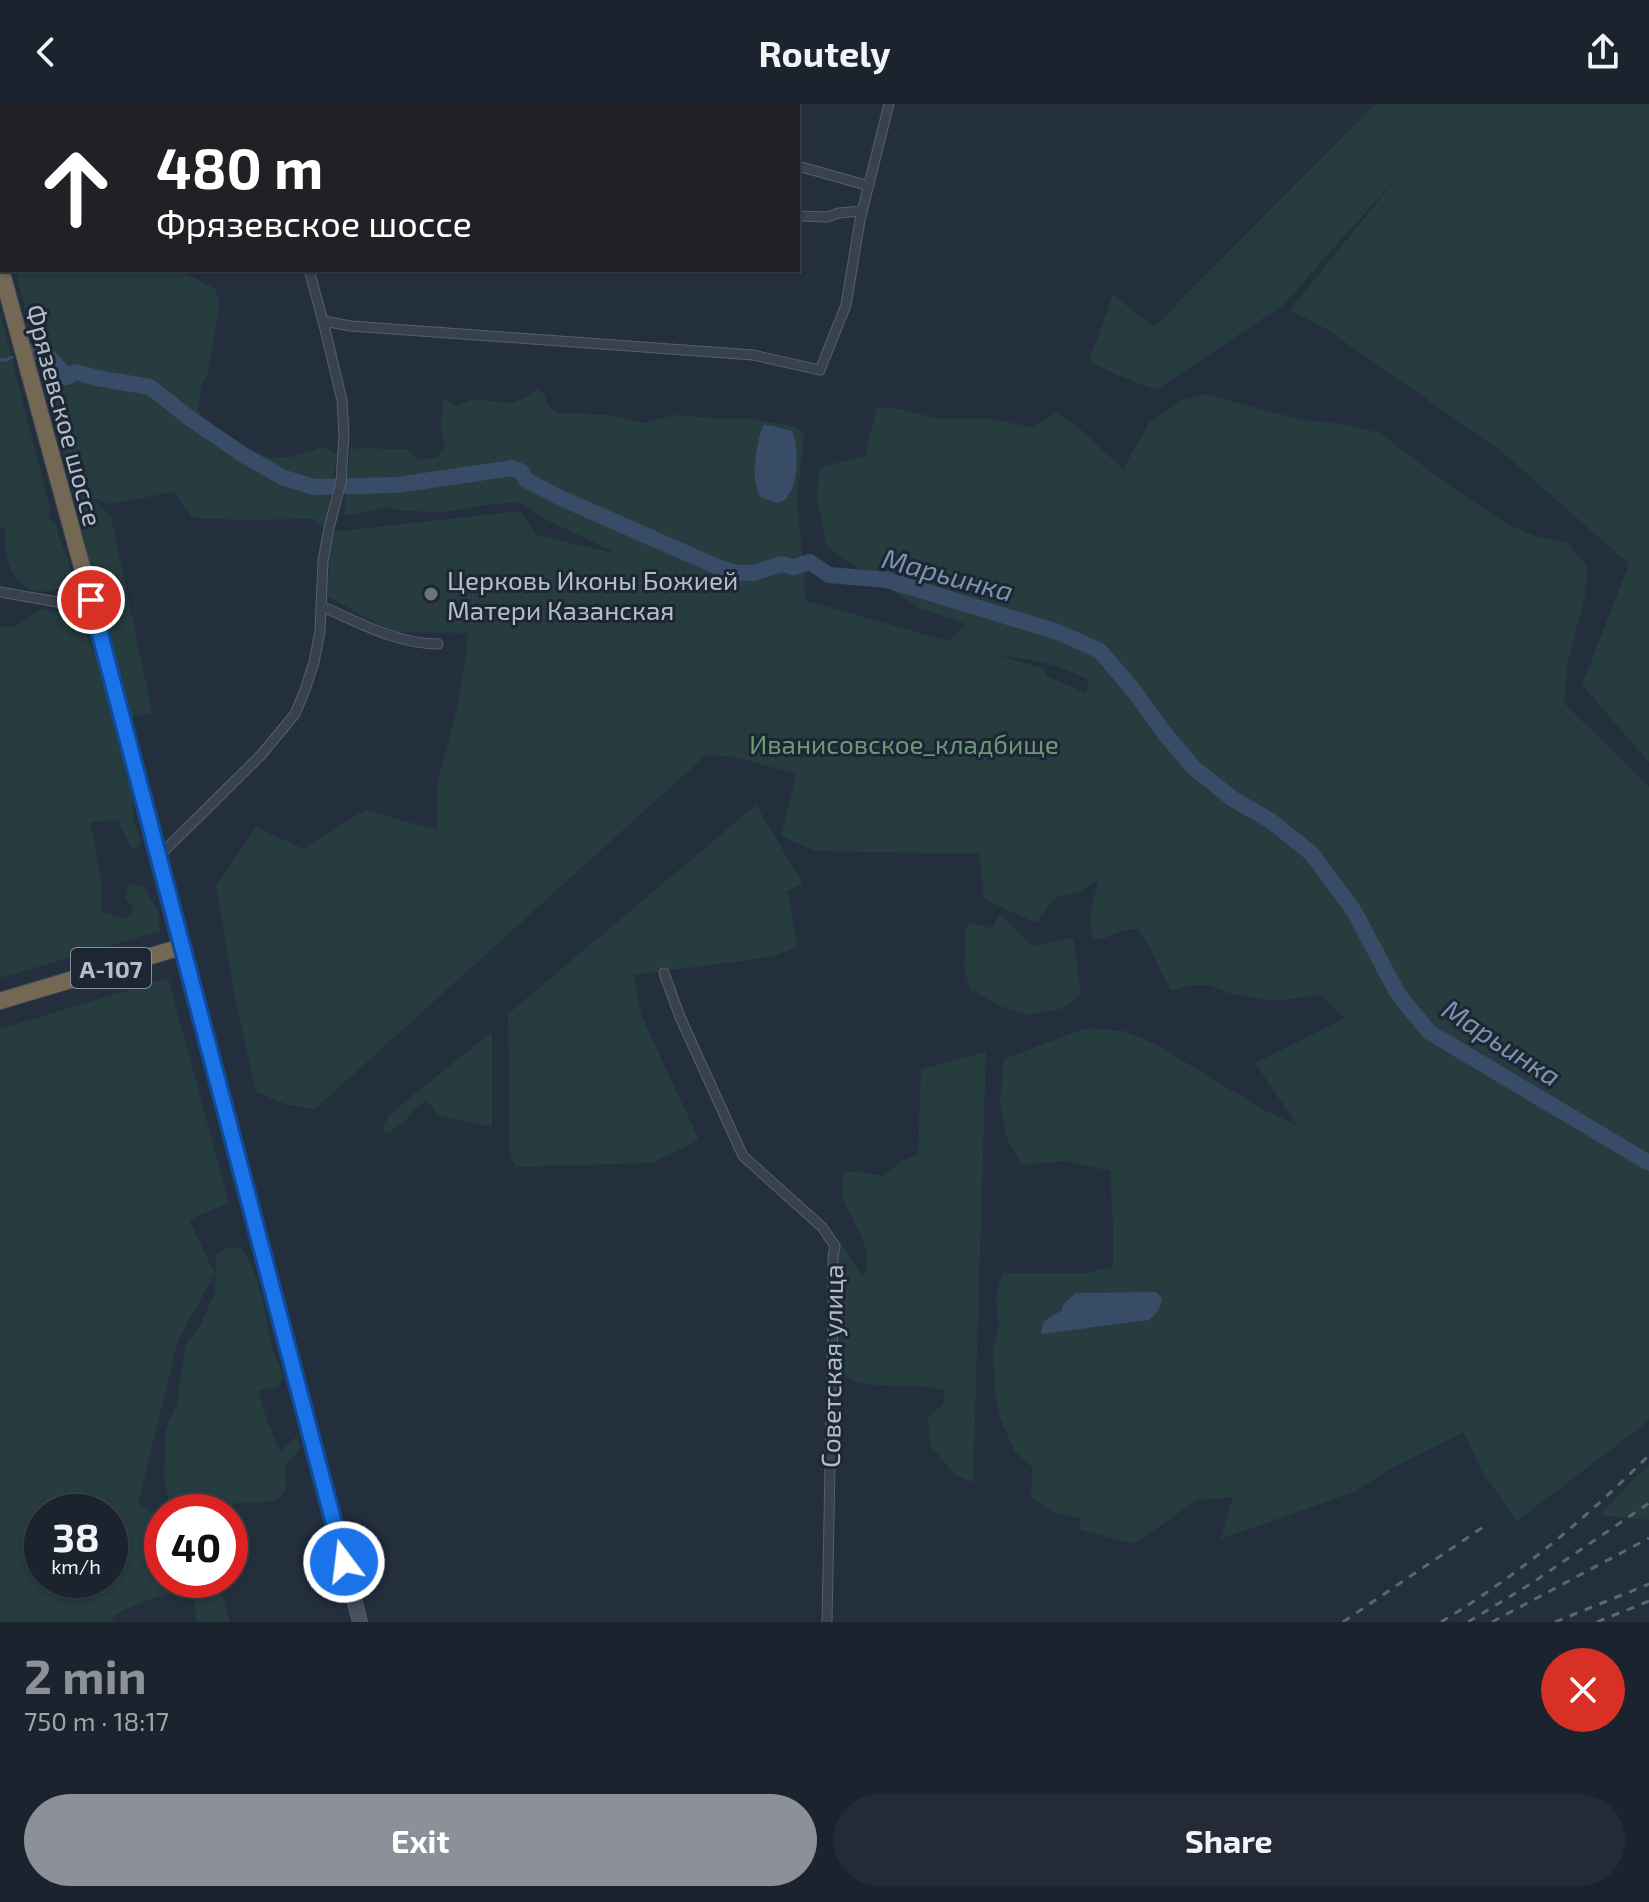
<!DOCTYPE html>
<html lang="en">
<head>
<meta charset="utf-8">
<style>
  :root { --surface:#1b232e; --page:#242b36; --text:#f1f3f6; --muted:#a0a4aa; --line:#39404a; --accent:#8c9099 }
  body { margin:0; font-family:"Exo 2",sans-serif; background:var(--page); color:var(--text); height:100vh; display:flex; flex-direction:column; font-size:30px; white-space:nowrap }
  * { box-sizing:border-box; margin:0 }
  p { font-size:26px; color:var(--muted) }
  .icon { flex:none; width:44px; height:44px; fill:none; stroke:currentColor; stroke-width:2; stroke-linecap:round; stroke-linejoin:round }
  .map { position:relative; height:1518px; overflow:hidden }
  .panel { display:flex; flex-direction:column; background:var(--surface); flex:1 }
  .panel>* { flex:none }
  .banner { position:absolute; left:0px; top:0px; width:800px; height:168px; box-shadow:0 2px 6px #0004,0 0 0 2px var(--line); background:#202124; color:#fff; overflow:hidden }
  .speed { position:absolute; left:24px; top:1390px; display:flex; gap:16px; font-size:40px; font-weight:700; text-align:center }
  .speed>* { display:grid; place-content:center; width:104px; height:104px; border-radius:50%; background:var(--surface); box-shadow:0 2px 6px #0004,0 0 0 2px var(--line); line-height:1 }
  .speed small { font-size:20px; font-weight:400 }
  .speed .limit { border:12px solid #d22; background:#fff; color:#111 }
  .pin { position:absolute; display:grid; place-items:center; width:68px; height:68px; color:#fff; margin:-34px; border:4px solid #fff; border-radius:50%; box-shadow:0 2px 8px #0007 }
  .me { position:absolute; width:88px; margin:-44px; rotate:345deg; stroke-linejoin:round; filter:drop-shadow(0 0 6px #0008) }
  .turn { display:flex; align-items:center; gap:28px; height:168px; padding:0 24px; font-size:36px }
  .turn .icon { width:104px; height:104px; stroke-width:2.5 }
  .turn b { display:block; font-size:56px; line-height:68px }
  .round { display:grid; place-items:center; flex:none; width:84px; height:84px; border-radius:42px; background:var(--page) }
  .headline { display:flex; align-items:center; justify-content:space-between; height:136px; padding:0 24px }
  h1 { font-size:48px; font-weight:700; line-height:60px; color:var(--accent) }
  .action { display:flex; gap:16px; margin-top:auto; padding:16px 24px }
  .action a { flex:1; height:92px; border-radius:48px; background:var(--accent); color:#fff; font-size:32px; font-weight:700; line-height:92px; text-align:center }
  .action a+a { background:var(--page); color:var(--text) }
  header { display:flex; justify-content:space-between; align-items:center; height:104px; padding:0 24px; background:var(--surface); font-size:36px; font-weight:700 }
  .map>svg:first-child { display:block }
  .green { fill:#263c3f; fill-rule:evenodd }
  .water { fill:#394c67 }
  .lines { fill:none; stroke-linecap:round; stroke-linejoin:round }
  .stream { stroke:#394c67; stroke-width:3 }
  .river { stroke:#394c67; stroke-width:16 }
  .street-casing { stroke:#565f6c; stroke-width:11 }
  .secondary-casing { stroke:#565f6c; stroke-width:16 }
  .highway-casing { stroke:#434c59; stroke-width:18 }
  .street { stroke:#38414e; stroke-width:9 }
  .secondary { stroke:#465061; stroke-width:14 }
  .highway { stroke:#746855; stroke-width:16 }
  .rail { stroke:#5a6575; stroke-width:3; stroke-dasharray:8 8; stroke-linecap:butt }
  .route-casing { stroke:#114b97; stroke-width:20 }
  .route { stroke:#1a73e8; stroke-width:14 }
  .worship-dot { fill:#6b7280; stroke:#1d2633; stroke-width:3 }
  .labels { text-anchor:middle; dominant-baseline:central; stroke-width:6; stroke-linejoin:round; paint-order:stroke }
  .shield { fill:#1d2633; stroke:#878f9c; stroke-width:2 }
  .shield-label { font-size:24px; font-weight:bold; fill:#b4bcc9 }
  .street-label { font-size:26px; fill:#b4bcc9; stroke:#1d2633 }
  .poi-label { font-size:26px; fill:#b4bcc9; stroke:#1d2633; text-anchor:start }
  .park-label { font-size:26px; fill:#6b9a76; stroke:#1d2633 }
  .water-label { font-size:28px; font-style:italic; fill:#7c92b1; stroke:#1d2633 }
</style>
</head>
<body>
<header><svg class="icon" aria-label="back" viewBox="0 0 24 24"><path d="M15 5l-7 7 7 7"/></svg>Routely<svg class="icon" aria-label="share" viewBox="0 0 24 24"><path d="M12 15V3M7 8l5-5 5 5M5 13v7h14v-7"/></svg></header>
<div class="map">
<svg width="1649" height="1518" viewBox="0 0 1649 1518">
  <rect width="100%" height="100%" fill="#242f3e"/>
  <!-- green -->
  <g class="green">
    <path d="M1375 0H1649V658L1582 581 1629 460 1501 347 1326 225 1290 206 1398 72 1283 201 1156 286 1115 270 1089 257 1113 191 1154 223Z"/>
    <path d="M15 166H179L215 185 220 199 208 269 201 282 198 306 216 330 270 354 291 353 322 343 339 350 335 362 325 425 312 415 240 416 193 414 174 388 110 400 91 394 111 413 152 609 128 614 65 355Z"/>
    <path d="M0 209 50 404 49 415 57 421C57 438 72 454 70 472 70 473 64 483 64 484 54 486 41 490 31 486 9 476 0 443 7 423L0 424Z"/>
    <path d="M537 285 544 289 548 302 559 309 610 311 643 319 674 311 725 315H752L796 323 804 329 797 398 804 468 805 496 948 537 966 520 919 504 827 443 816 390 821 363 865 352 877 303 899 305 940 315H990L1033 323 1056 309 1078 323 1123 365 1150 318 1180 297 1205 290 1301 316 1343 320 1380 329 1443 377 1508 421 1539 433 1566 438 1587 462 1585 492 1568 556 1564 599 1649 683V1315L1646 1319 1517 1417 1482 1368 1464 1328 1388 1366 1354 1388 1221 1435 1233 1393 1197 1396 1134 1440 1081 1426 1079 1414 1055 1409 1031 1393 1033 1364 1015 1348 999 1312 995 1286 993 1247 999 1223 996 1191 1002 1169H1085L1113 1163V1122L1110 1067 1065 1057 1022 1061 1008 1037 1000 1000 1004 955 1086 924 1124 927 1155 940 1266 1007 1297 1021 1255 959 1345 914 1321 891 1277 897 1228 889 1210 881 1186 882 1171 887 1148 840 1137 825 1122 827 1100 836 1092 833 1090 813 1098 776 1078 788 1056 793 1036 819 984 795 979 750 815 747 781 732 796 670 735 653 706 651 315 1005 288 1001 256 988 234 889 216 782 256 723 303 745 365 706 437 726V680L457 605 469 529 393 528 327 492 332 428 520 407 536 431 618 450 547 416 520 398 494 400 445 408 404 407 386 403 356 410H344L351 338 354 345C371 343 389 346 407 345L419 356 437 353 445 344 441 326 443 295 456 302 474 295 511 299 525 294ZM1001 552C1031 554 1062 562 1089 576L1086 589 1046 572 1045 565Z"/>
    <path d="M42 505 70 511 86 529 97 556 133 697 134 717 142 739 132 746 118 716 90 718 101 774 102 808 126 815 134 804 125 795 129 780 144 783 158 807 160 827 0 874V523H14Z"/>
    <path d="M756 701 803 780 787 787 798 843 771 853 634 871 642 913 699 1036 652 1059 516 1063 510 1052 508 910Z"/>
    <path d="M1000 811 1020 829 1031 842 1073 834C1077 853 1077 871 1081 890L1064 904 1028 911 1002 903 970 885 964 864 966 824 969 819 992 824Z"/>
    <path d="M168 874 229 1099 189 1116 215 1170 178 1236 138 1399 162 1415V1476H218L230 1518H197L193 1489C159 1487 143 1498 114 1511L112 1518H0V925ZM110 1408V1476H42V1408Z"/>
    <path d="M492 928V1023L437 1011 427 996 416 1003 404 1018 386 1030 382 1023 391 1009Z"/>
    <path d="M986 948 973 1379 954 1370 931 1342 927 1313 943 1301 944 1286C918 1278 889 1285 862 1279 854 1277 846 1272 839 1268L837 1134 862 1171 867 1168C866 1159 867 1149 865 1142 857 1111 836 1106 844 1069L858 1067 884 1072 900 1058 918 1050 921 965Z"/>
    <path d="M228 1143 241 1144C265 1180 263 1208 273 1248 276 1256 280 1264 284 1271L278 1283 258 1286 267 1316 280 1348 297 1332 300 1344 285 1363C286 1370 288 1381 284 1388 275 1404 251 1396 237 1399 231 1400 226 1404 220 1405 205 1409 190 1408 176 1407L167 1391 164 1372 166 1325 177 1299 185 1242 201 1220 215 1188 216 1151Z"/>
    <path d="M1649 1360V1416L1600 1411Z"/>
  </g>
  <!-- water -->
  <g class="water">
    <path d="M765 321 773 322 792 327C799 342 799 379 788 392 785 397 782 397 777 399L760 393C750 373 756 345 762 323Z"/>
    <path d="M1156 1188 1162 1194C1161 1204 1157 1210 1149 1216L1041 1230 1043 1218 1062 1206 1064 1199 1076 1189Z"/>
  </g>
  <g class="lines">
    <!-- stream -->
    <path class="stream" d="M0 256H6L12 253"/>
    <!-- river -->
    <path class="river" d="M34 247 47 251 67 273 76 268 97 274 150 283 192 316 245 352 284 374 314 383 397 381 512 364 522 368 526 376 563 395 720 464 736 469H754L781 460 794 463 810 458 829 471 887 476 1058 528 1100 547 1134 587 1165 630 1194 664 1233 695 1271 717 1312 750 1354 807 1398 890 1429 928 1649 1059"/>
    <!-- street casing -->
    <g class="street-casing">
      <g id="street">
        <path d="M105 0 108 2"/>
        <path d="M578 0 585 2"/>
        <path d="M365 2 371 1 376 2"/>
        <path d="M798 62 869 82"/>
        <path d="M798 112 827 113 839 109 862 107"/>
        <path d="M309 166 323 217"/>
        <path d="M0 488 69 500 91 496"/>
        <path d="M321 502C358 518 397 540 438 540"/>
        <path d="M158 753 261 651 295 610 305 586 314 558 320 527 323 457 329 424 341 378 344 330 342 296 323 217 351 222 753 251 820 266 846 201 860 116 889 0"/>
        <path d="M664 869 680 913 743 1052 822 1123 835 1142 833 1153V1209L827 1518"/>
      </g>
    </g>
    <!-- secondary casing -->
    <g class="secondary-casing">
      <path id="secondary" d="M181 843 360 1518"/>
    </g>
    <!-- highway casing -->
    <g class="highway-casing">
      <path id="highway" d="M0 162 91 496 181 843 0 897"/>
    </g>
    <!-- street -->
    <use href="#street" class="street"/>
    <!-- secondary -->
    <use href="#secondary" class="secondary"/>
    <!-- highway -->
    <use href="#highway" class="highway"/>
    <!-- rail -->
    <g class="rail">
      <path d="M1343 1518 1486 1421"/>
      <path d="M1441 1518C1517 1472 1586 1415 1649 1351"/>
      <path d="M1468 1518 1532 1479 1649 1399"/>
      <path d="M1492 1518 1649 1434"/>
      <path d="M1555 1518 1649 1480"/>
      <path d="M1597 1518 1649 1497"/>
    </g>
  </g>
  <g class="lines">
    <!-- route casing -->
    <g class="route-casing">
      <path id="route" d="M91 496 344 1458"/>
    </g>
    <!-- route -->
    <use href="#route" class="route"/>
  </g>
  <!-- markers -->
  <circle class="worship-dot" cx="431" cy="490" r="8"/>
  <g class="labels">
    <!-- shield labels -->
    <rect class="shield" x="71" y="844" width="80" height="40" rx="6"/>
    <g class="shield-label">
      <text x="111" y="864">А-107</text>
    </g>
    <!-- street labels -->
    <g class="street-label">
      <text transform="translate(65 311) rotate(75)">Фрязевское шоссе</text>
      <text transform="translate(831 1262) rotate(-89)">Советская улица</text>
    </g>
    <!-- poi labels -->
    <g class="poi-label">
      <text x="447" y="475">Церковь Иконы Божией<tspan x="447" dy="30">Матери Казанская</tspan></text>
    </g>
    <!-- park labels -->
    <g class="park-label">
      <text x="904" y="639">Иванисовское_кладбище</text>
    </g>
    <!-- water labels -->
    <g class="water-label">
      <text transform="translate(948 470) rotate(15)">Марьинка</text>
      <text transform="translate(1502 938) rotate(33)">Марьинка</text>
    </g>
  </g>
</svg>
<div class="speed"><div>38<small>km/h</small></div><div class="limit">40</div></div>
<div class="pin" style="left:91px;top:496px;background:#d93025"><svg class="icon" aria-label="arrive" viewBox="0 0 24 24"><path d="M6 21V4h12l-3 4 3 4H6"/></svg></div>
<svg class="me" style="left:344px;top:1458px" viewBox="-20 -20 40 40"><circle r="17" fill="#1a73e8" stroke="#fff" stroke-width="3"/><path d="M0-11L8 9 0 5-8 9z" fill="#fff"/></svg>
<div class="banner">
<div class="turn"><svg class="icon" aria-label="ahead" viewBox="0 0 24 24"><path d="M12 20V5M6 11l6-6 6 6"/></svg><div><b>480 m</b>Фрязевское шоссе</div></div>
</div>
</div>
<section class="panel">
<div class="headline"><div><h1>2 min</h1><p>750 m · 18:17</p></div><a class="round" style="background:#d93025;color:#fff"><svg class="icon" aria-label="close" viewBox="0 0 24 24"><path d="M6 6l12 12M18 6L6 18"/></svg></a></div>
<div class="action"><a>Exit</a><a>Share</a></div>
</section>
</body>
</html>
